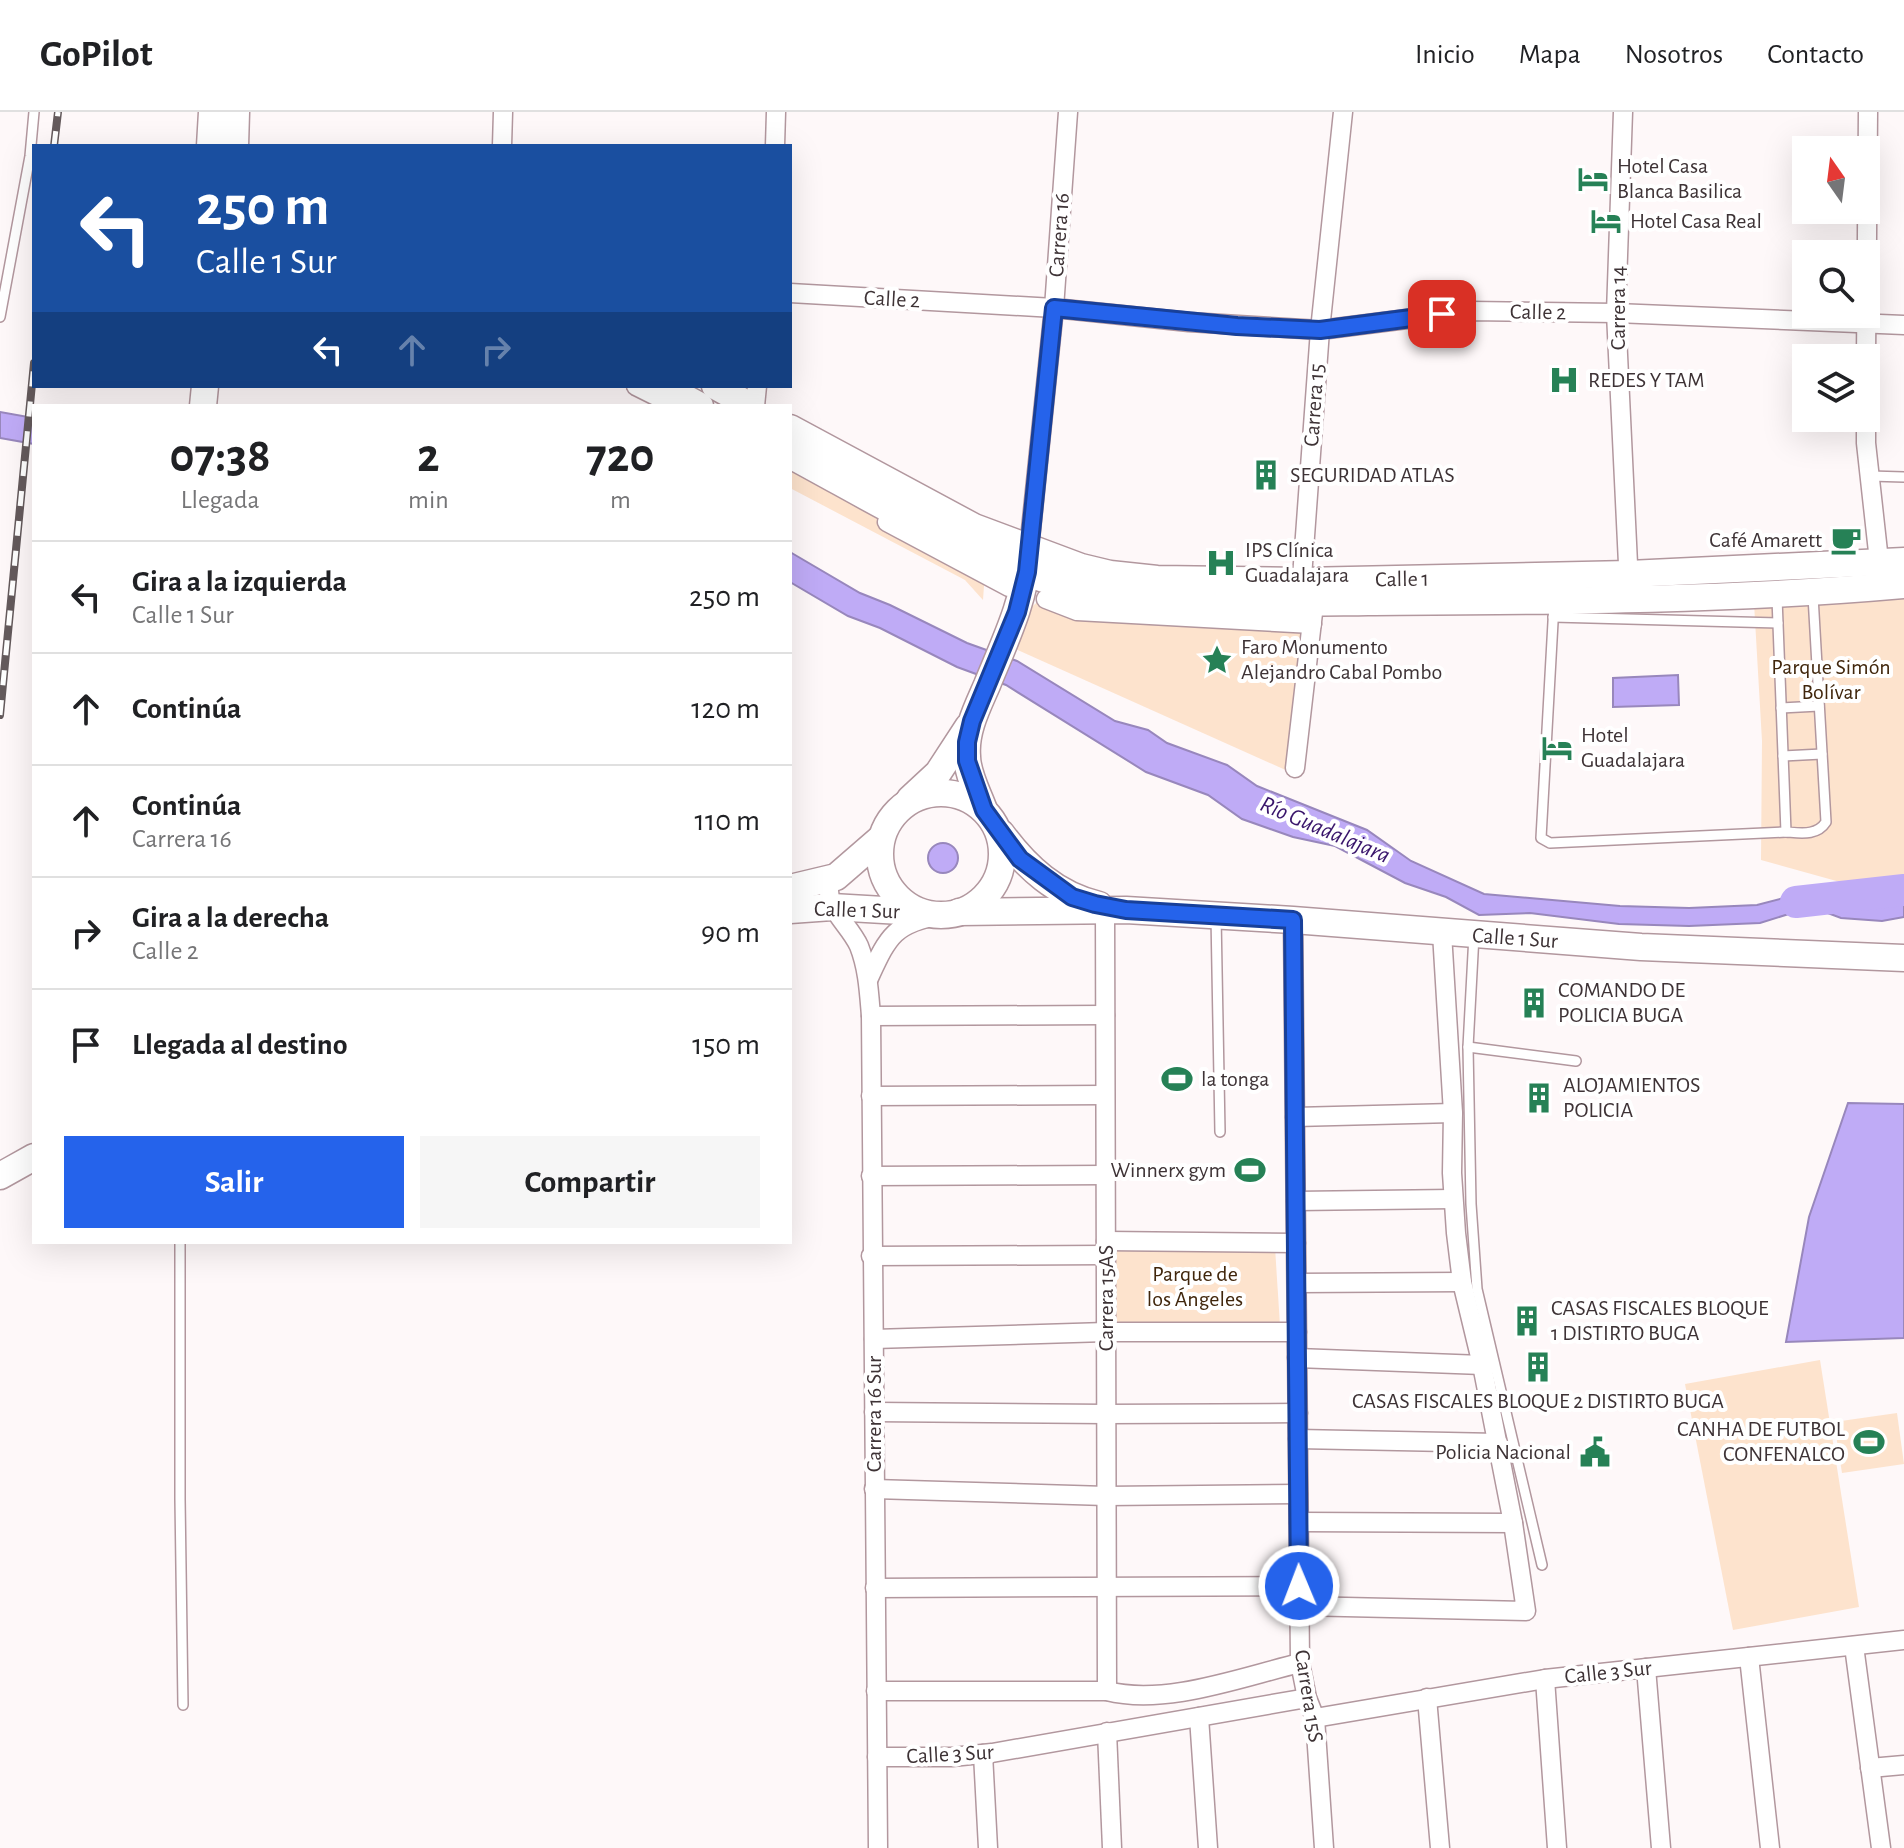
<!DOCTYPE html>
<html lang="es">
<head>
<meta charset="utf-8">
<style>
  :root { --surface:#fff; --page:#f6f6f6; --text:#202124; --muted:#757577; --line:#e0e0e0; --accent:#2563eb }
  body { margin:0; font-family:"Alegreya Sans",sans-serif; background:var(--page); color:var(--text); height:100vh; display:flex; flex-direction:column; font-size:30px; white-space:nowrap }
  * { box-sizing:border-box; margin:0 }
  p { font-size:26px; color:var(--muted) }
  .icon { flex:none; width:44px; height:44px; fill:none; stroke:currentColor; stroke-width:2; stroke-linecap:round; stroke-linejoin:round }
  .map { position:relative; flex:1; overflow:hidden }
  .drawer { position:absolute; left:32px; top:292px; width:760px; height:840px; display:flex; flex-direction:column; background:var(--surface); border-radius:0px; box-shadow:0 8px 32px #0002 }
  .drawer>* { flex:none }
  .hud { position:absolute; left:32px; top:32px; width:760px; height:244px; border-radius:0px; box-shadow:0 8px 32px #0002; background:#1a4fa0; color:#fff; overflow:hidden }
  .needle { width:52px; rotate:346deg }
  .fabs { position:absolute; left:1792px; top:24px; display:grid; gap:16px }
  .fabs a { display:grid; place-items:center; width:88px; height:88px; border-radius:0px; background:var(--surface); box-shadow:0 8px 32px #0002; font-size:40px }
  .pin { position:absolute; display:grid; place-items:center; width:68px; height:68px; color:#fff; margin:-34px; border-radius:16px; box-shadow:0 4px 12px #0006 }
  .me { position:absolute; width:88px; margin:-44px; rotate:359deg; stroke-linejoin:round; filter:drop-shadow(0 0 6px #0008) }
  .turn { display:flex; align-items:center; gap:28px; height:168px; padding:0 32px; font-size:36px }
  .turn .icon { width:104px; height:104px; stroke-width:2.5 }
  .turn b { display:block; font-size:56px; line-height:68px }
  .lanes { display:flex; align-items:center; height:76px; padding:0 32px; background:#0003; justify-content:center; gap:40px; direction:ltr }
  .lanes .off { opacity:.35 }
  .eta { display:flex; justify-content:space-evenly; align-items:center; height:136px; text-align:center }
  .eta b { font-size:48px; font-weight:600; line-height:56px }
  .cta { display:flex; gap:16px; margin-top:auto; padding:16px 32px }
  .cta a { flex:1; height:92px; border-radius:0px; background:var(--accent); color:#fff; font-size:32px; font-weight:600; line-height:92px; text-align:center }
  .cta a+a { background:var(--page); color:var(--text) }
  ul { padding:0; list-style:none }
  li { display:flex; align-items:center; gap:24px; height:112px; padding:0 32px; border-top:2px solid var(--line) }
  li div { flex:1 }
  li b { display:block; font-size:30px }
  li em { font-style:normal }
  header { display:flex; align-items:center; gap:48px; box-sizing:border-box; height:112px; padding:0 40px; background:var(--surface); border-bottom:2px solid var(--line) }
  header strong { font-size:38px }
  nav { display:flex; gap:44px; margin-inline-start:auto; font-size:28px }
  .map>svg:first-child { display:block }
  .green { fill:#fde3cd }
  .water { fill:#bfabf6; stroke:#9887bc; stroke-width:2 }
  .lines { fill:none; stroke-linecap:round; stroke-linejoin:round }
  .river { stroke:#bfabf6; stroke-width:32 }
  .lane-casing { stroke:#b2979e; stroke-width:12 }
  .street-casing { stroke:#b2979e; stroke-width:21 }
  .secondary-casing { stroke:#b2979e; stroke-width:29 }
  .lane { stroke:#fff; stroke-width:9 }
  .street { stroke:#fff; stroke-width:18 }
  .secondary { stroke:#fff; stroke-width:26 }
  .rail-casing { stroke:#645a5c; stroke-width:8 }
  .rail { stroke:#fff; stroke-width:5; stroke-dasharray:15; stroke-linecap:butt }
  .route-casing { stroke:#184099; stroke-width:20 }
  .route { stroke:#2563eb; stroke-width:14 }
  .labels { text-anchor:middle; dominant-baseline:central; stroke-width:8; stroke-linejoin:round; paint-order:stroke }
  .poi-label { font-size:22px; fill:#3e3336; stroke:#fff; text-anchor:start }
  .street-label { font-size:22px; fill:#3e3336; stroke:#fff }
  .park-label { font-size:22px; fill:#40260c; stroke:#fff }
  .water-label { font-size:24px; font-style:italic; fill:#39156b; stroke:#fff }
</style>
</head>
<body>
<header>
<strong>GoPilot</strong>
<nav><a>Inicio</a><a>Mapa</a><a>Nosotros</a><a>Contacto</a></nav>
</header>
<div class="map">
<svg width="1904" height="1736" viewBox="0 0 1904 1736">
  <rect width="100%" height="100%" fill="#fef8f9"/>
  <!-- green -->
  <g class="green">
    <path d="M790 355 985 460 983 488 965 468 790 376Z"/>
    <path d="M1904 479V783L1894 785 1761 748 1762 629 1754 491Z"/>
    <path d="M1038 490H1311L1290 660 1011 535 1024 500Z"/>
    <path d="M1110 1134 1275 1135 1280 1214 1110 1215Z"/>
    <path d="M1820 1248 1859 1495 1733 1518 1685 1272Z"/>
    <path d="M1897 1301 1904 1352 1842 1361 1834 1310Z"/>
  </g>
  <!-- water -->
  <g class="water">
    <path d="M0 300 34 306V332L0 326Z"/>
    <path d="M790 440 860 481 890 493 967 531 1017 549 1115 609 1148 618 1167 631 1227 653 1257 674 1367 718 1411 749 1484 782 1620 794 1689 796 1757 793 1791 784 1828 783 1845 789 1880 792 1904 787V805L1882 809 1841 806 1825 800H1795L1760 811 1689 814 1619 812 1530 801 1479 803 1446 785 1405 771 1335 734 1293 725 1242 707 1208 683 1146 660 1006 573 957 555 880 516 848 504 790 470Z"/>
    <path d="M1678 563 1679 593 1613 595V566Z"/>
    <circle cx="943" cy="746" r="15"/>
    <path d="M1848 991 1904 992V1226L1786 1230 1809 1105Z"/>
  </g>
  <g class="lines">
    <!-- river -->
    <path class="river" d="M1796 790 1904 778"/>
    <!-- lane casing -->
    <g class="lane-casing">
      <g id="lane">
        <path d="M0 205 30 44 34 0"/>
        <path d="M1870 364 1904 365"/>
        <path d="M1777 486 1786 720C1801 721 1817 724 1826 710L1813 484"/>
        <path d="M1554 492 1541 726 1550 731 1786 720"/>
        <path d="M1553 505 1778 511"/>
        <path d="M1781 596 1819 594"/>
        <path d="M1783 644 1822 642"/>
        <path d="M1216 804 1220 1020"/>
        <path d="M1474 823 1468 935 1471 1092 1477 1177 1542 1453"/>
        <path d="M1468 935 1576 949"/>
        <path d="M180 1130V1387L183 1593"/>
      </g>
    </g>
    <!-- street casing -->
    <g class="street-casing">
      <g id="street">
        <path d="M1623 0 1616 201 1629 473"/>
        <path d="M502 34 503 0"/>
        <path d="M775 34 776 0"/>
        <path d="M790 181 1054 196 1189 210 1320 218 1470 199 1616 201 1904 213"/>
        <path d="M1866 246 1868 0"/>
        <path d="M636 274 676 294"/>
        <path d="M755 294 757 274"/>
        <path d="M1866 306V331L1880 458"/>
        <path d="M887 410 1009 475"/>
        <path d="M1029 437 1054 196 1068 0"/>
        <path d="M1301 479 1320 218 1343 0"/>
        <path d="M1046 487 1077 499 1312 512"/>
        <path d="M1295 656 1313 501"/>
        <path d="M836 765 829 772C826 798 849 812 859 834 868 857 869 880 871 904L878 1736"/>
        <path d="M1105 794 1107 1579"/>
        <path d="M1293 808 1300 1551 1307 1586 1315 1606 1324 1736"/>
        <path d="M868 868C888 825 893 811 942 803"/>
        <path d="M871 904 1105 903"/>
        <path d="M871 984 1105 983"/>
        <path d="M1295 1005 1453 1001"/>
        <path d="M871 1064 1106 1063"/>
        <path d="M1296 1089 1453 1087"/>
        <path d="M1106 1129 1296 1131"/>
        <path d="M871 1144 1106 1143"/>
        <path d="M1297 1171 1462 1170"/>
        <path d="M874 1227 1106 1220H1297"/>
        <path d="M1297 1246 1482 1253"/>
        <path d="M874 1300 1106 1302 1298 1301"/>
        <path d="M1298 1327 1498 1331"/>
        <path d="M874 1377 1106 1384 1298 1382"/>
        <path d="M1299 1410 1513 1411"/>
        <path d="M875 1476 1299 1474"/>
        <path d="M1300 1494 1526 1499 1513 1411 1482 1253 1462 1170 1456 1121 1452 1061 1453 1001 1442 821"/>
        <path d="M1854 1534 1881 1736"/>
        <path d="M1749 1545 1770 1736"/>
        <path d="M1646 1556 1661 1736"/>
        <path d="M1545 1567 1557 1736"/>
        <path d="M876 1579H1107C1166 1594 1241 1565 1300 1551"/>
        <path d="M1427 1586 1440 1736"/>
        <path d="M1199 1605 1208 1736"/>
        <path d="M1315 1606 1545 1567 1904 1528"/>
        <path d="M1107 1620 1112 1736"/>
        <path d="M983 1642 988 1736"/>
        <path d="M877 1645H952L992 1641 1307 1586"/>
        <path d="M1870 1656 1904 1653"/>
      </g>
    </g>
    <!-- secondary casing -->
    <g class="secondary-casing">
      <g id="secondary">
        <path d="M210 34 212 0"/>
        <path d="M235 34 236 0"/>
        <path d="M663 274 700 294"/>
        <path d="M715 274 751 294"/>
        <path d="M203 294 205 274"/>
        <path d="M790 316 974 415 1081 455 1110 462 1157 467 1302 469 1629 462 1904 449"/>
        <path d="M790 343C885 394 979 453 1085 479 1106 484 1129 485 1151 487 1222 493 1295 491 1368 490 1547 489 1725 489 1904 473"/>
        <circle cx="941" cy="742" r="61"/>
        <path d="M910 687 938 661 968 615"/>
        <path d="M984 698C978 681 967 662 967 644 965 619 977 596 987 573 1004 531 1025 489 1028 443"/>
        <path d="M1001 721C1026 755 1056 783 1099 793"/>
        <path d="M790 776 836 765 881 726"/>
        <path d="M790 798 832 795 918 800"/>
        <path d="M959 800 1126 798 1293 808 1641 835 1904 846"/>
        <path d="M0 1064 34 1045"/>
      </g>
    </g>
    <!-- lane -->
    <use href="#lane" class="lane"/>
    <!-- street -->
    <use href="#street" class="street"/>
    <!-- secondary -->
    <use href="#secondary" class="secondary"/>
    <!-- rail casing -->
    <g class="rail-casing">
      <g id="rail">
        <path d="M54 34 58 0"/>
        <path d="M0 603 34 251"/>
      </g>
    </g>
    <!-- rail -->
    <use href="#rail" class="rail"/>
  </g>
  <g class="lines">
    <!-- route casing -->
    <g class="route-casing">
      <path id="route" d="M1299 1474 1293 808 1126 798 1095 792 1072 785 1020 747 984 698 967 649V630L972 609 1017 500 1027 460 1054 196 1237 214 1320 218 1442 202"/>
    </g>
    <!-- route -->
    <use href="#route" class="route"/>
  </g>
  <!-- icons -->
  <defs>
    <g id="hotel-bare" transform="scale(2.4)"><path d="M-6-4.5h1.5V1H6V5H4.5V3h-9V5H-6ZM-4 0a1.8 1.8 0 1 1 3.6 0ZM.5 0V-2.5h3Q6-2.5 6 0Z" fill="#268156" stroke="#fff" stroke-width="2.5" paint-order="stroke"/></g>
    <g id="hospital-bare" transform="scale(2.4)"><path d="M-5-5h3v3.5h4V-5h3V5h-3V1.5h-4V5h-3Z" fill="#268156" stroke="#fff" stroke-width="2.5" paint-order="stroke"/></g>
    <g id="building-bare" transform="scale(2.4)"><path d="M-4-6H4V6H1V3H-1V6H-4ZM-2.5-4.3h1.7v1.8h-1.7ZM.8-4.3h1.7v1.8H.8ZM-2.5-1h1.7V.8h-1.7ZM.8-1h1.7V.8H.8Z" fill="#268156" stroke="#fff" stroke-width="2.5" paint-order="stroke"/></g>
    <g id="cafe-bare" transform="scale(2.4)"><path d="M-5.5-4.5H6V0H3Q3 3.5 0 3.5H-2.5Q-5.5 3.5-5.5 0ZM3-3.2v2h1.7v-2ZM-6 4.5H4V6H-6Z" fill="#268156" stroke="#fff" stroke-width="2.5" paint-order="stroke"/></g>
    <g id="sight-bare" transform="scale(2.4)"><path d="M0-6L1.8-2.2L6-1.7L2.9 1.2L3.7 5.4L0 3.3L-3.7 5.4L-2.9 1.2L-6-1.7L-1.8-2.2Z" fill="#268156" stroke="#fff" stroke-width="2.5" paint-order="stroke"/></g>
    <g id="stadium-bare" transform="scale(2.4)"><path d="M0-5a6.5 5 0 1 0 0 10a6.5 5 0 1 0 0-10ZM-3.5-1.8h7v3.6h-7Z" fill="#268156" stroke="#fff" stroke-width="2.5" paint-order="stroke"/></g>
    <g id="civic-bare" transform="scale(2.4)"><path d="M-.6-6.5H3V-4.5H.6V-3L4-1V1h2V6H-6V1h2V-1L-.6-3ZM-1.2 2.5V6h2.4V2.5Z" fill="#268156" stroke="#fff" stroke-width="2.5" paint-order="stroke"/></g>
  </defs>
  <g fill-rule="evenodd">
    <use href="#hotel-bare" x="1593" y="67"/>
    <use href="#hotel-bare" x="1606" y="109"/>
    <use href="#hospital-bare" x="1564" y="268"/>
    <use href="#building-bare" x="1266" y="363"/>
    <use href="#cafe-bare" x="1846" y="428"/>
    <use href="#hospital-bare" x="1221" y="451"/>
    <use href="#sight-bare" x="1217" y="548"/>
    <use href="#hotel-bare" x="1557" y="636"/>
    <use href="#building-bare" x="1534" y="891"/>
    <use href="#stadium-bare" x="1177" y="967"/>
    <use href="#building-bare" x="1539" y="986"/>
    <use href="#stadium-bare" x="1250" y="1058"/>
    <use href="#building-bare" x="1527" y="1209"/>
    <use href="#building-bare" x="1538" y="1255"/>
    <use href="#stadium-bare" x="1869" y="1330"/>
    <use href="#civic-bare" x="1595" y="1340"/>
  </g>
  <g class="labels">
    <!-- poi labels -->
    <g class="poi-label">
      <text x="1617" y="54">Hotel Casa<tspan x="1617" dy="25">Blanca Basilica</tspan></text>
      <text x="1630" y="109">Hotel Casa Real</text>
      <text x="1588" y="268">REDES Y TAM</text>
      <text x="1290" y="363">SEGURIDAD ATLAS</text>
      <text x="1822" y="428" text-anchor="end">Café Amarett</text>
      <text x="1245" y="438">IPS Clínica<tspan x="1245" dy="25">Guadalajara</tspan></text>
      <text x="1241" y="535">Faro Monumento<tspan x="1241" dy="25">Alejandro Cabal Pombo</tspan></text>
      <text x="1581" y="623">Hotel<tspan x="1581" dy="25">Guadalajara</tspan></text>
      <text x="1558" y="878">COMANDO DE<tspan x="1558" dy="25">POLICIA BUGA</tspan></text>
      <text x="1201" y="967">la tonga</text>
      <text x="1563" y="973">ALOJAMIENTOS<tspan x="1563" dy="25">POLICIA</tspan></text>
      <text x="1226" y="1058" text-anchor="end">Winnerx gym</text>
      <text x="1551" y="1196">CASAS FISCALES BLOQUE<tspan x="1551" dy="25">1 DISTIRTO BUGA</tspan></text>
      <text x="1538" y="1289" text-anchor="middle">CASAS FISCALES BLOQUE 2 DISTIRTO BUGA</text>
      <text x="1845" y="1317" text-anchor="end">CANHA DE FUTBOL<tspan x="1845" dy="25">CONFENALCO</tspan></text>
      <text x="1571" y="1340" text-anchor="end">Policia Nacional</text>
    </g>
    <!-- street labels -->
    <g class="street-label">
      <text transform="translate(1059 123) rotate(-86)">Carrera 16</text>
      <text transform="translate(892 187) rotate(3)">Calle 2</text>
      <text transform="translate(1618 196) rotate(-90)">Carrera 14</text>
      <text transform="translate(1538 200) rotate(1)">Calle 2</text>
      <text transform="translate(1314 293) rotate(-86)">Carrera 15</text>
      <text transform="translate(1402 467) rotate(-1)">Calle 1</text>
      <text transform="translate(857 798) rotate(2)">Calle 1 Sur</text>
      <text transform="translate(1515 826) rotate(4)">Calle 1 Sur</text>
      <text transform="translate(1106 1186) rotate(-90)">Carrera 15AS</text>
      <text transform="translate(874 1302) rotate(-90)">Carrera 16 Sur</text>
      <text transform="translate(1608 1560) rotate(-6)">Calle 3 Sur</text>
      <text transform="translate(1309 1584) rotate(81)">Carrera 15S</text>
      <text transform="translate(950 1642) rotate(-3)">Calle 3 Sur</text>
    </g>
    <!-- park labels -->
    <g class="park-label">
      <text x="1831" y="555">Parque Simón<tspan x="1831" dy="25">Bolívar</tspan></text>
      <text x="1195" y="1162">Parque de<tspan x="1195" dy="25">los Ángeles</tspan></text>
    </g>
    <!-- water labels -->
    <g class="water-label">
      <text transform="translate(1325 718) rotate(23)">Río Guadalajara</text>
    </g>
  </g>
</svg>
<div class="fabs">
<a><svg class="needle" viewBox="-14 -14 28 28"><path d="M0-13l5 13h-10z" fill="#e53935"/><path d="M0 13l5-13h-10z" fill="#757577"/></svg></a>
<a><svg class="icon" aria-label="search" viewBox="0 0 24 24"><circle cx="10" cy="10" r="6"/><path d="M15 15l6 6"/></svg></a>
<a><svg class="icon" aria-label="layers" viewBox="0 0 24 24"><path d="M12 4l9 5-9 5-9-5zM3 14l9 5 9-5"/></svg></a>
</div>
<div class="pin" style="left:1442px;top:202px;background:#d93025"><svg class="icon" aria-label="arrive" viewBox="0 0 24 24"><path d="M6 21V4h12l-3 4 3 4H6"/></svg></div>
<svg class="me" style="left:1299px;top:1474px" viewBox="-20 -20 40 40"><circle r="17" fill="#2563eb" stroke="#fff" stroke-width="3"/><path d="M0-11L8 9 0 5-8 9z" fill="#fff"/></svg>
<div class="hud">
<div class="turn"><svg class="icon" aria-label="left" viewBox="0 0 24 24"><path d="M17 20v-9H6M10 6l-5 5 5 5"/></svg><div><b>250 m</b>Calle 1 Sur</div></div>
<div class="lanes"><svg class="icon" aria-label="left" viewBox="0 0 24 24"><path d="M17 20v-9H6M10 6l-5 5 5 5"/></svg><svg class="icon off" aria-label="ahead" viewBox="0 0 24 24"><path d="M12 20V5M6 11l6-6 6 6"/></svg><svg class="icon off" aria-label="right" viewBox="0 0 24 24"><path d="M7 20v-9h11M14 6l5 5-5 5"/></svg></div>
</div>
<section class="drawer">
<div class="eta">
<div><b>07:38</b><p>Llegada</p></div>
<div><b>2</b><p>min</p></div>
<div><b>720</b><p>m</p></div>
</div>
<ul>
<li><svg class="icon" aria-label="left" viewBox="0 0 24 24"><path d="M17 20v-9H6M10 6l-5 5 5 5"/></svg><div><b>Gira a la izquierda</b><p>Calle 1 Sur</p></div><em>250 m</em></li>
<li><svg class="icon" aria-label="ahead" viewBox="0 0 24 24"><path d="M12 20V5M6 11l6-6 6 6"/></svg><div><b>Continúa</b></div><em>120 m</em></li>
<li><svg class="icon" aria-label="ahead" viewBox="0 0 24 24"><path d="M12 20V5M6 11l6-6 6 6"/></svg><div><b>Continúa</b><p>Carrera 16</p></div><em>110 m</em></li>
<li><svg class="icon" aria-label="right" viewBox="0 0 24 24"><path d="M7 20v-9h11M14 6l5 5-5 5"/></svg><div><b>Gira a la derecha</b><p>Calle 2</p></div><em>90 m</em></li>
<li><svg class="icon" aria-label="arrive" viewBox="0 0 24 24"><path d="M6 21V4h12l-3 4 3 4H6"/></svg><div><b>Llegada al destino</b></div><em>150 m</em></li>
</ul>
<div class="cta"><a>Salir</a><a>Compartir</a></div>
</section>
</div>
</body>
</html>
